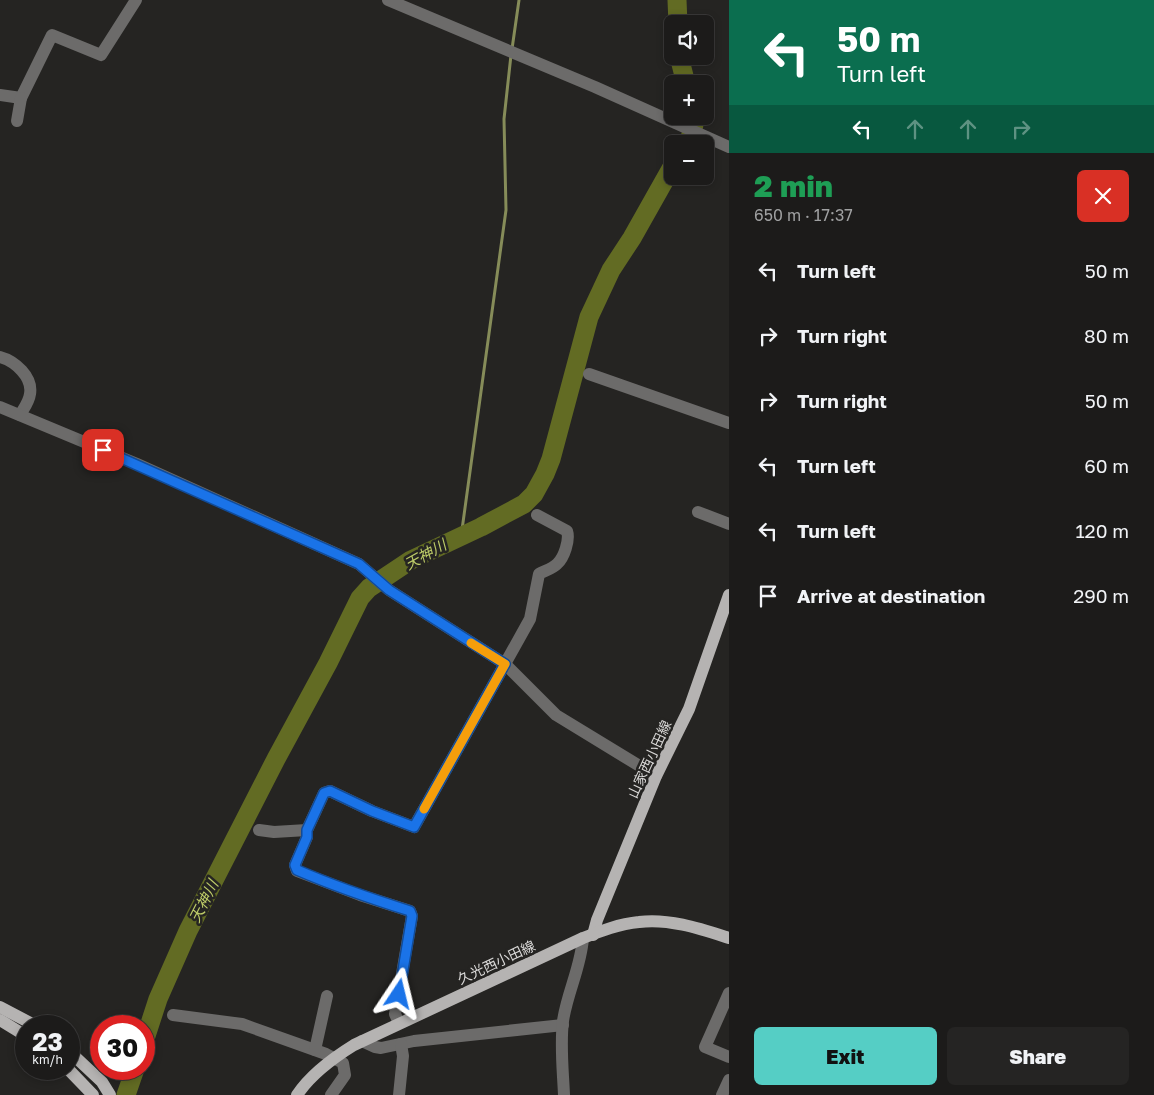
<!DOCTYPE html>
<html lang="en">
<head>
<meta charset="utf-8">
<style>
  :root { --surface:#1c1b1a; --page:#252423; --text:#f1f3f6; --muted:#a0a1a2; --line:#3a3939; --accent:#55cec5 }
  body { margin:0; font-family:"Golos Text","Noto Sans JP",sans-serif; background:var(--page); color:var(--text); height:100vh; display:flex; flex-direction:column; font-size:19px; white-space:nowrap }
  * { box-sizing:border-box; margin:0 }
  p { font-size:16px; color:var(--muted) }
  .icon { flex:none; width:28px; height:28px; fill:none; stroke:currentColor; stroke-width:2; stroke-linecap:round; stroke-linejoin:round }
  .map { position:relative; flex:1; overflow:hidden }
  .drawer { display:flex; flex-direction:column; background:var(--surface); width:425px }
  .drawer>* { flex:none }
  .hud { background:#0b6e4f; color:#fff; overflow:hidden }
  .tools { position:absolute; left:664px; top:15px; display:grid; gap:10px }
  .tools a { display:grid; place-items:center; width:50px; height:50px; border-radius:8px; background:var(--surface); box-shadow:0 2px 8px #0003,0 0 0 1px var(--line); font-size:25px }
  .speed { position:absolute; left:15px; top:1015px; display:flex; gap:10px; font-size:25px; font-weight:700; text-align:center }
  .speed>* { display:grid; place-content:center; width:65px; height:65px; border-radius:50%; background:var(--surface); box-shadow:0 2px 8px #0003,0 0 0 1px var(--line); line-height:1 }
  .speed small { font-size:12px; font-weight:400 }
  .speed .limit { border:8px solid #d22; background:#fff; color:#111 }
  .pin { position:absolute; display:grid; place-items:center; width:42px; height:42px; color:#fff; margin:-21px; border-radius:10px; box-shadow:0 2px 8px #0006 }
  .me { position:absolute; width:55px; margin:-28px; rotate:10deg; stroke-linejoin:round; filter:drop-shadow(0 0 4px #0008) }
  .turn { display:flex; align-items:center; gap:18px; height:105px; padding:0 25px; font-size:22px }
  .turn .icon { width:65px; height:65px; stroke-width:2.5 }
  .turn b { display:block; font-size:35px; line-height:42px }
  .lanes { display:flex; align-items:center; height:48px; padding:0 25px; background:#0003; justify-content:center; gap:25px; direction:ltr }
  .lanes .off { opacity:.35 }
  .round { display:grid; place-items:center; flex:none; width:52px; height:52px; border-radius:8px; background:var(--page) }
  .head { display:flex; align-items:center; justify-content:space-between; height:85px; padding:0 25px }
  h1 { font-size:30px; font-weight:800; line-height:38px; color:#1e9e55 }
  .primary-button { display:flex; gap:10px; margin-top:auto; padding:10px 25px }
  .primary-button a { flex:1; height:58px; border-radius:8px; background:var(--accent); color:#111; font-size:20px; font-weight:800; line-height:58px; text-align:center }
  .primary-button a+a { background:var(--page); color:var(--text) }
  ul { padding:0; list-style:none }
  li { display:flex; align-items:center; gap:15px; height:65px; padding:0 25px }
  li div { flex:1 }
  li b { display:block; font-size:19px }
  li em { font-style:normal }
  main { display:flex; flex:1; min-height:0 }
  .map>svg:first-child { display:block }
  .lines { fill:none; stroke-linecap:round; stroke-linejoin:round }
  .stream { stroke:#868c59; stroke-width:3 }
  .river { stroke:#626b23; stroke-width:19 }
  .minor { stroke:#6c6b6a; stroke-width:12 }
  .major { stroke:#b5b3b2; stroke-width:12 }
  .route-casing { stroke:#114b97; stroke-width:12 }
  .route { stroke:#1a73e8; stroke-width:9 }
  .slow { stroke:#f59e0b; stroke-width:9 }
  .labels { text-anchor:middle; dominant-baseline:central; stroke-width:5; stroke-linejoin:round; paint-order:stroke }
  .street-label { font-size:14px; fill:#d9d8d7; stroke:#252422 }
  .water-label { font-size:15px; font-style:italic; fill:#bdcb68; stroke:#252422 }
</style>
</head>
<body>
<main>
<div class="map">
<svg width="729" height="1095" viewBox="0 0 729 1095">
  <rect width="100%" height="100%" fill="#252422"/>
  <g class="lines">
    <!-- stream -->
    <g class="stream">
      <path d="M512 49 519 0"/>
      <path d="M461 537 506 210 504 119 511 55"/>
    </g>
    <!-- river -->
    <g class="river">
      <path d="M677 0 678 24"/>
      <path d="M679 56 686 84"/>
      <path d="M688 144 694 125 692 116"/>
      <path d="M144 1042 158 999 188 931 276 759 328 663 360 598 369 588 411 560 481 527 524 504 534 494 545 474 551 459 589 317 611 270 632 238 672 167"/>
      <path d="M126 1095 135 1069"/>
    </g>
    <!-- minor -->
    <g class="minor">
      <path d="M388 0 595 87 729 147"/>
      <path d="M0 95 21 98 52 35 101 55 136 0"/>
      <path d="M17 121 21 98"/>
      <path d="M0 357C15 361 33 377 30 394 29 402 24 408 20 415"/>
      <path d="M589 374 729 423"/>
      <path d="M0 407 137 464 359 564 389 590 505 664 556 715 656 776"/>
      <path d="M698 512 729 524"/>
      <path d="M259 830 274 832 307 830"/>
      <path d="M729 993 705 1047 729 1057"/>
      <path d="M173 1015 242 1024 326 1054 343 1063 345 1075 331 1095"/>
      <path d="M399 1023 395 1014 412 916 410 911 360 895 297 871 295 865 307 837V830L324 793 330 791 372 811 414 827 530 619 539 574C544 571 552 569 557 564 564 558 570 540 567 531L537 515"/>
      <path d="M362 1041 375 1047 381 1048 414 1041 563 1025"/>
      <path d="M315 1050 327 996"/>
      <path d="M399 1095 403 1056 401 1044"/>
      <path d="M564 1095C563 1071 560 1045 563 1021 567 993 581 967 583 938"/>
      <path d="M722 1095 729 1080"/>
    </g>
    <!-- major -->
    <g class="major">
      <path d="M593 935 597 920 656 776 689 709 729 595"/>
      <path d="M0 1007 36 1026"/>
      <path d="M0 1020 26 1036"/>
      <path d="M69 1051 102 1082 110 1095"/>
      <path d="M68 1069 93 1095"/>
      <path d="M297 1095C311 1074 333 1058 354 1045L583 938C601 931 619 924 639 922 669 918 701 929 729 938"/>
    </g>
  </g>
  <g class="lines">
    <!-- route casing -->
    <g class="route-casing">
      <path id="route" d="M103 450 359 564 389 590 505 664 414 827 372 811 330 791 324 793 307 830V837L295 865 297 870C334 886 372 899 410 911L412 916 399 994"/>
    </g>
    <!-- route -->
    <use href="#route" class="route"/>
    <!-- slow -->
    <path class="slow" d="M424 809 505 664 471 643"/>
  </g>
  <g class="labels">
    <!-- street labels -->
    <g class="street-label">
      <text transform="translate(649 759) rotate(-65)">山家西小田線</text>
      <text transform="translate(496 962) rotate(-25)">久光西小田線</text>
    </g>
    <!-- water labels -->
    <g class="water-label">
      <text transform="translate(425 554) rotate(-29)">天神川</text>
      <text transform="translate(203 901) rotate(-63)">天神川</text>
    </g>
  </g>
</svg>
<div class="tools">
<a><svg class="icon" aria-label="sound" viewBox="0 0 24 24"><path d="M4 9h4l5-4v14l-5-4H4zM17 9q2 3 0 6"/></svg></a>
<a>+</a>
<a>−</a>
</div>
<div class="speed"><div>23<small>km/h</small></div><div class="limit">30</div></div>
<div class="pin" style="left:103px;top:450px;background:#d93025"><svg class="icon" aria-label="arrive" viewBox="0 0 24 24"><path d="M6 21V4h12l-3 4 3 4H6"/></svg></div>
<svg class="me" style="left:399px;top:994px" viewBox="-20 -20 40 40"><path d="M0-17L14 15 0 8-14 15z" fill="#1a73e8" stroke="#fff" stroke-width="4"/></svg>
</div>
<section class="drawer">
<div class="hud">
<div class="turn"><svg class="icon" aria-label="left" viewBox="0 0 24 24"><path d="M17 20v-9H6M10 6l-5 5 5 5"/></svg><div><b>50 m</b>Turn left</div></div>
<div class="lanes"><svg class="icon" aria-label="left" viewBox="0 0 24 24"><path d="M17 20v-9H6M10 6l-5 5 5 5"/></svg><svg class="icon off" aria-label="ahead" viewBox="0 0 24 24"><path d="M12 20V5M6 11l6-6 6 6"/></svg><svg class="icon off" aria-label="ahead" viewBox="0 0 24 24"><path d="M12 20V5M6 11l6-6 6 6"/></svg><svg class="icon off" aria-label="right" viewBox="0 0 24 24"><path d="M7 20v-9h11M14 6l5 5-5 5"/></svg></div>
</div>
<div class="head"><div><h1>2 min</h1><p>650 m · 17:37</p></div><a class="round" style="background:#d93025;color:#fff"><svg class="icon" aria-label="close" viewBox="0 0 24 24"><path d="M6 6l12 12M18 6L6 18"/></svg></a></div>
<ul>
<li><svg class="icon" aria-label="left" viewBox="0 0 24 24"><path d="M17 20v-9H6M10 6l-5 5 5 5"/></svg><div><b>Turn left</b></div><em>50 m</em></li>
<li><svg class="icon" aria-label="right" viewBox="0 0 24 24"><path d="M7 20v-9h11M14 6l5 5-5 5"/></svg><div><b>Turn right</b></div><em>80 m</em></li>
<li><svg class="icon" aria-label="right" viewBox="0 0 24 24"><path d="M7 20v-9h11M14 6l5 5-5 5"/></svg><div><b>Turn right</b></div><em>50 m</em></li>
<li><svg class="icon" aria-label="left" viewBox="0 0 24 24"><path d="M17 20v-9H6M10 6l-5 5 5 5"/></svg><div><b>Turn left</b></div><em>60 m</em></li>
<li><svg class="icon" aria-label="left" viewBox="0 0 24 24"><path d="M17 20v-9H6M10 6l-5 5 5 5"/></svg><div><b>Turn left</b></div><em>120 m</em></li>
<li><svg class="icon" aria-label="arrive" viewBox="0 0 24 24"><path d="M6 21V4h12l-3 4 3 4H6"/></svg><div><b>Arrive at destination</b></div><em>290 m</em></li>
</ul>
<div class="primary-button"><a>Exit</a><a>Share</a></div>
</section>
</main>
</body>
</html>
